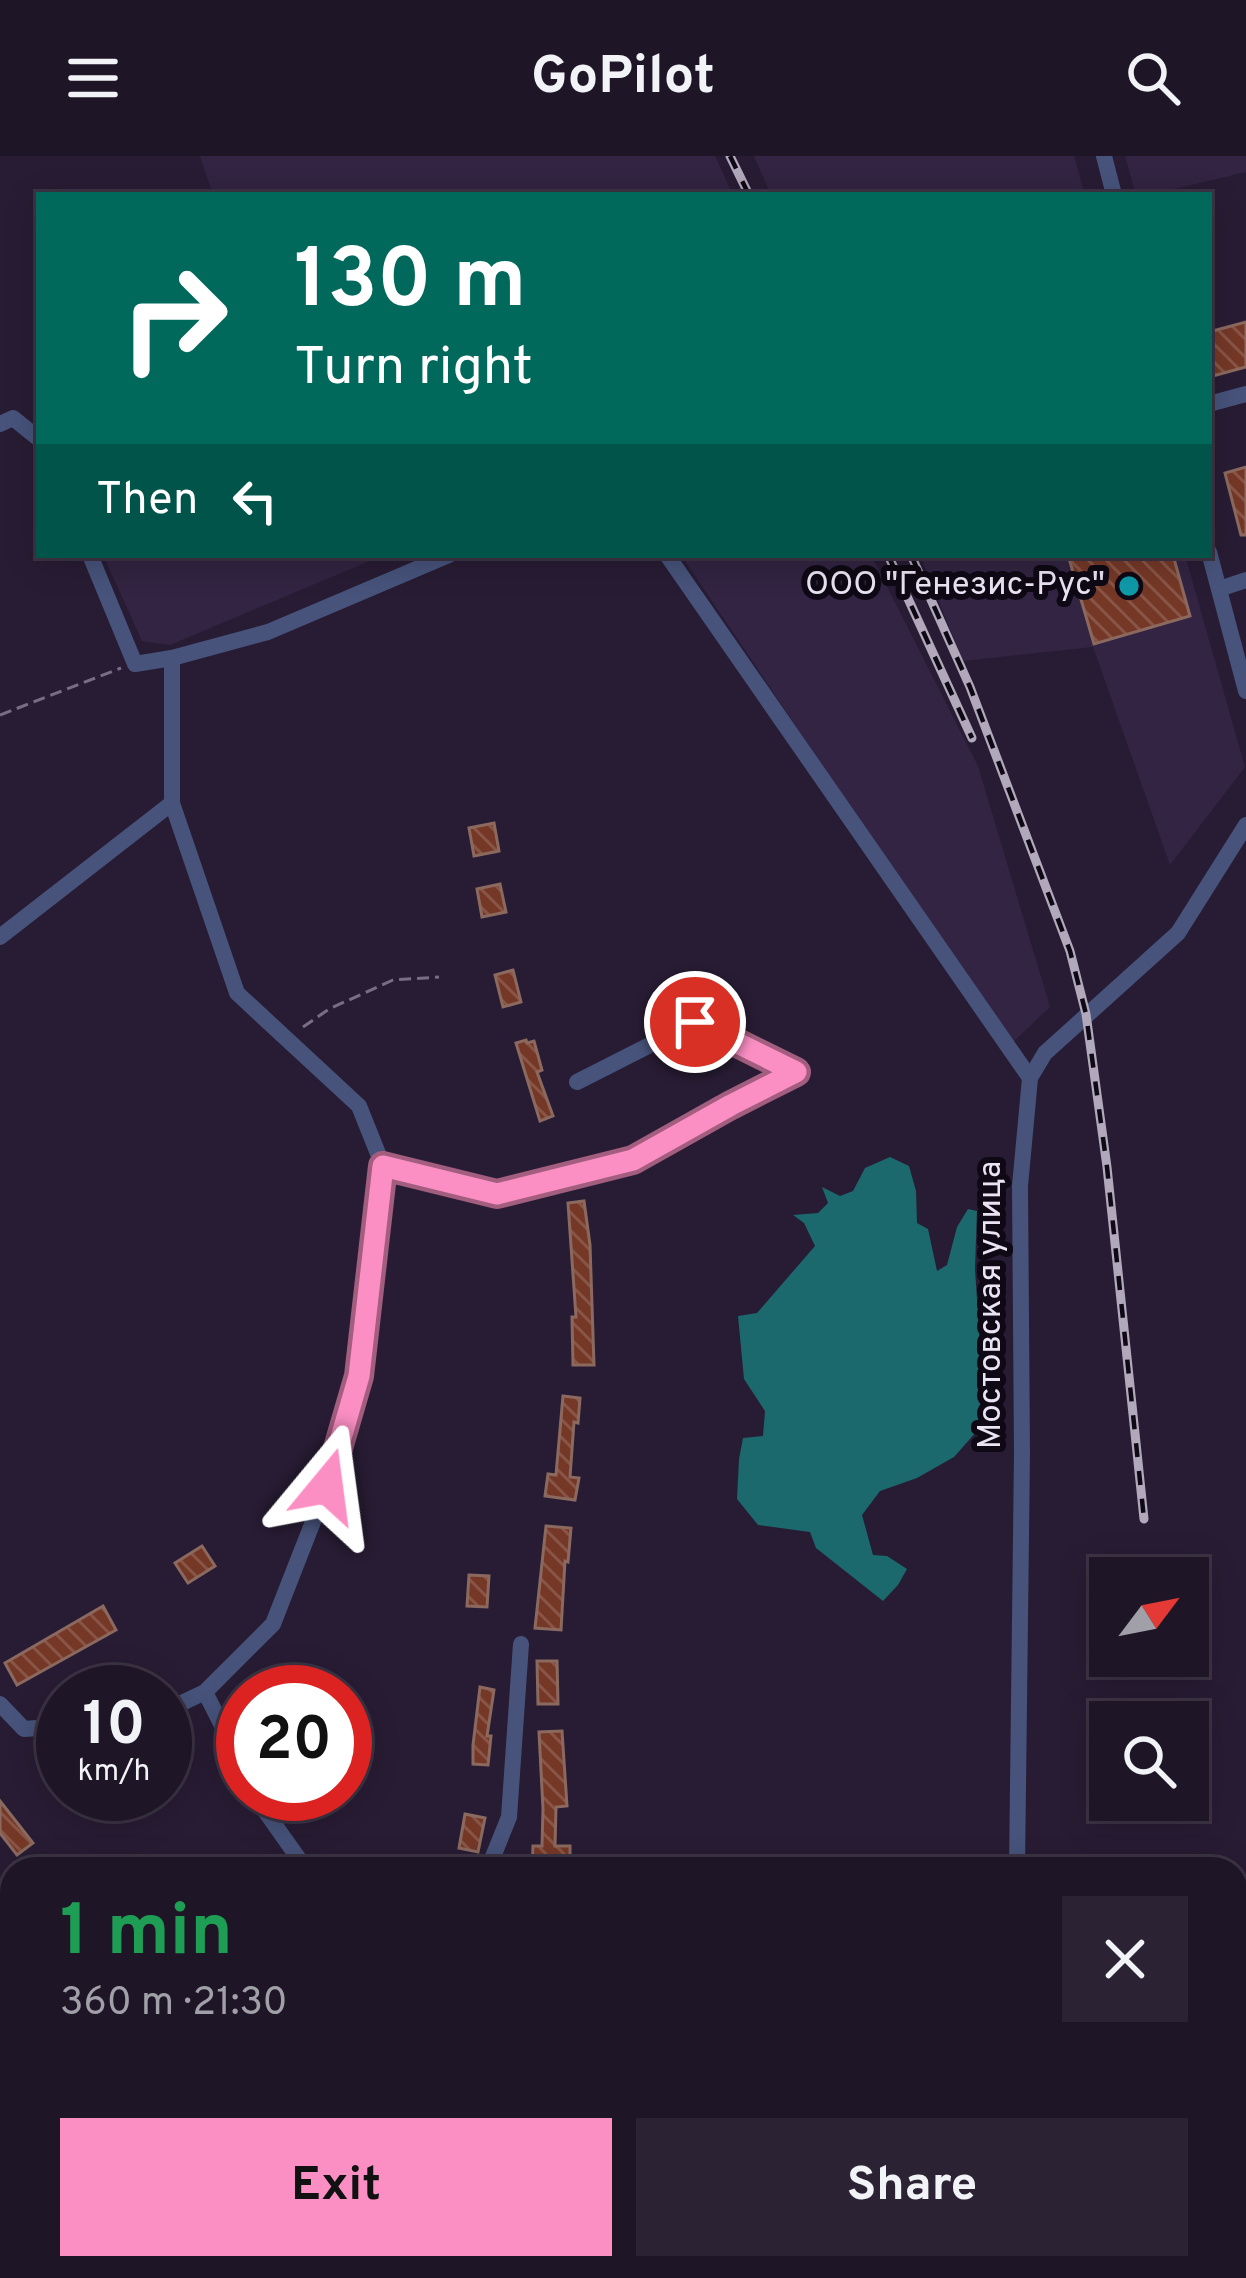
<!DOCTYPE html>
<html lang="en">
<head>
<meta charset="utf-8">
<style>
  :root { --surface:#1e1527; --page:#2b2233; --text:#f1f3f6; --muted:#a19fa7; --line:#3c3444; --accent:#fb8fc4 }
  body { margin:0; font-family:Overpass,sans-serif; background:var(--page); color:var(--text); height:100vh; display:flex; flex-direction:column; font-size:45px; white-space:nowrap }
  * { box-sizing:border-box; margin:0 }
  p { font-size:39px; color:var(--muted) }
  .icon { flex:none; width:66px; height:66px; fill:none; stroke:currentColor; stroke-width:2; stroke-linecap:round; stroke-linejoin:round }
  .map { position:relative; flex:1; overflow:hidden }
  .sheet { position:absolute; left:0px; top:1701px; width:1248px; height:423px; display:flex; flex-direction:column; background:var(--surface); border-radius:36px 36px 0 0; box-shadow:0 6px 30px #0003,0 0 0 3px var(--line) }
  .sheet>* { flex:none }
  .hud { position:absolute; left:36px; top:36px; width:1176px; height:366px; border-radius:0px; box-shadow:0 6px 30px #0003,0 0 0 3px var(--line); background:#00695c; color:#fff; overflow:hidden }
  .needle { width:78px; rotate:58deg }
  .controls { position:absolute; left:1089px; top:1401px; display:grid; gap:24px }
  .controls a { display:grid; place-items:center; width:120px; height:120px; border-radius:0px; background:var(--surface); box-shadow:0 6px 30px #0003,0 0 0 3px var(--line); font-size:60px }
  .speed { position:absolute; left:36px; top:1509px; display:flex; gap:24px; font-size:60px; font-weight:700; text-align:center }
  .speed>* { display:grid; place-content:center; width:156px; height:156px; border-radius:50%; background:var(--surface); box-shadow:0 6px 30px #0003,0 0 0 3px var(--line); line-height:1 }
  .speed small { font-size:30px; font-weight:400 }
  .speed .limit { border:18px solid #d22; background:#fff; color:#111 }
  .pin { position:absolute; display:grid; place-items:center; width:102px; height:102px; color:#fff; margin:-51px; border:6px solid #fff; border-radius:50%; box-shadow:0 3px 12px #0007 }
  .me { position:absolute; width:132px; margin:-66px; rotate:16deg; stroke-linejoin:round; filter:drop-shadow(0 0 9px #0008) }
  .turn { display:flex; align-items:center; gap:42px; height:252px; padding:0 60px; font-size:54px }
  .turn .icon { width:156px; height:156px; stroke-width:2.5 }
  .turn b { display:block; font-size:84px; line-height:102px }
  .then { display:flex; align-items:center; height:114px; padding:0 60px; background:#0003; gap:24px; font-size:45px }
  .round { display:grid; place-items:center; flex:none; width:126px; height:126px; border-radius:0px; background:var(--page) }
  .head { display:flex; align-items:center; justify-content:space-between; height:204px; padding:0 60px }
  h1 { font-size:72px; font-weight:700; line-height:90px; color:#1e9e55 }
  .primary-button { display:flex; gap:24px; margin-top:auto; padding:24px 60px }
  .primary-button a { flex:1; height:138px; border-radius:0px; background:var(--accent); color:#111; font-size:48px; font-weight:700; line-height:138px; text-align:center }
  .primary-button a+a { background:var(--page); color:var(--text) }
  header { display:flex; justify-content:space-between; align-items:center; height:156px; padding:0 60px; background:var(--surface); font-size:54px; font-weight:700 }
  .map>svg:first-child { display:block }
  .built { fill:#322442 }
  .water { fill:#1b686d }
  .building { fill:url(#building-back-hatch); stroke:#8b695f; stroke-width:3 }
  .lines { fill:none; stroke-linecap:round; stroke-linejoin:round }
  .path { stroke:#786e83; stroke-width:3; stroke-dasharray:12 6; stroke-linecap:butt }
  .minor { stroke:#47537b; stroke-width:16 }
  .rail-casing { stroke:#b1a8bb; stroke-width:9 }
  .rail { stroke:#0e0914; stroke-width:4.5; stroke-dasharray:14; stroke-linecap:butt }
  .route-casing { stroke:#a35d7f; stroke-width:30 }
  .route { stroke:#fb8fc4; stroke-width:21 }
  .culture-dot { fill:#0f9aa8; stroke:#0e0914; stroke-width:4.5 }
  .labels { text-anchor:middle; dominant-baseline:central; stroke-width:12; stroke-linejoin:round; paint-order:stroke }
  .poi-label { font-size:33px; fill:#eae3f3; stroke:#0e0914; text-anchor:end }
  .street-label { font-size:33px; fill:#eae3f3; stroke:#0e0914 }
</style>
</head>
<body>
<header><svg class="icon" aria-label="menu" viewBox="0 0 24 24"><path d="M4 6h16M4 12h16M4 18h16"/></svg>GoPilot<svg class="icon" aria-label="search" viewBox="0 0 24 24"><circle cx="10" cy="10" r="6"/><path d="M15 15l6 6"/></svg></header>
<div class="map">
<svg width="1246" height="2122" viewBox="0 0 1246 2122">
  <defs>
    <pattern id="building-back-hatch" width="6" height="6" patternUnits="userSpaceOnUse" patternTransform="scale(3)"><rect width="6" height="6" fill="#753827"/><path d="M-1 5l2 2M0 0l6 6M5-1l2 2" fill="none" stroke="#895547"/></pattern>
  </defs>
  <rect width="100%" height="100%" fill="#281c34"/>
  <!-- built -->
  <g class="built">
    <path d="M200 0H715L733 39H213Z"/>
    <path d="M754 0H1074L1085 39H771Z"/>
    <path d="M1125 0H1246V16L1149 39H1136Z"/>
    <path d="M103 399H384L170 489 142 485Z"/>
    <path d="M681 399H871L978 610 1050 851 1010 889Z"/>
    <path d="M920 399H1185L1245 611 1170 709 1093 491 963 505Z"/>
  </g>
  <!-- water -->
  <path class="water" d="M890 1001 909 1010 916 1035 917 1067 928 1073 937 1115 947 1109 957 1071 968 1053 977 1055 975 1113 985 1266 954 1301 917 1322 880 1335 862 1359 873 1399 887 1400 907 1413 898 1429 883 1445 816 1392 810 1376 758 1369 737 1343 739 1303 743 1282 763 1280 765 1255 744 1223 738 1160 757 1157 815 1090 804 1067 793 1059 818 1057 828 1047 822 1031 840 1040 853 1035 865 1012Z"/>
  <!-- building -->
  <g class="building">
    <path d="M1246 166V211L1209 221V176Z"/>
    <path d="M1246 311V379H1241L1225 317Z"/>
    <path d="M1068 399H1173L1190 460 1094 488Z"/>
    <path d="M494 667 499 695 474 700 469 672Z"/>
    <path d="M500 728 506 756 482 761 477 733Z"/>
    <path d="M513 814 521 846 503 851 495 819Z"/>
    <path d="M526 884 527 887 534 885 542 914 537 916 553 960 540 965 516 887Z"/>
    <path d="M584 1045 590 1089 594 1209H573L572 1161H576L568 1047Z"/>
    <path d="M563 1240 580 1242 578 1267 574 1266 570 1321 579 1322 575 1344 545 1340 548 1318 556 1319Z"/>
    <path d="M546 1370 571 1372 568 1406 565 1405 561 1474 535 1472Z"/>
    <path d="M202 1390 215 1410 188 1427 175 1407Z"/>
    <path d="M469 1419 489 1420 487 1451 467 1450Z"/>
    <path d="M103 1450 116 1474 17 1529 5 1507Z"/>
    <path d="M537 1505H557L558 1548H538Z"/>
    <path d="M480 1531 494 1534 487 1580H491L488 1609 473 1608V1589Z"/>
    <path d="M562 1575 567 1650 556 1651 555 1690H570V1713H532L533 1690H542L543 1653 539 1576Z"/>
    <path d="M0 1645 33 1687 17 1699 0 1677Z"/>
    <path d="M465 1658 485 1662 478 1696 459 1692Z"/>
  </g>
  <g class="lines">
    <!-- path -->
    <g class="path">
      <path d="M0 559 121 512"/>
      <path d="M303 871 329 853 393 824 439 821"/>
    </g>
    <!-- minor -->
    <g class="minor">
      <path d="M1104 0 1114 39"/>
      <path d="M1209 248 1246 238"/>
      <path d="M0 268 13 262 39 283"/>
      <path d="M1209 396 1246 535"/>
      <path d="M90 399 135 508 172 502 268 476 449 399"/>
      <path d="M667 399 1030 922"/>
      <path d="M1219 433 1246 424"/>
      <path d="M0 781 172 647V502"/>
      <path d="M577 926 695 866 796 916"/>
      <path d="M383 1010 497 1038 633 1004 731 949 796 916"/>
      <path d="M205 1536 243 1611"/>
      <path d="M0 1548 24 1573 63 1570"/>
      <path d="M165 1555 205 1536 273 1468 327 1330 359 1220 383 1010 359 950 237 837 172 647"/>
      <path d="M257 1638 265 1655 306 1713"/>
      <path d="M488 1713 509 1661 521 1488"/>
      <path d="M1017 1713 1022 1297 1020 1030 1030 922 1045 897 1178 777 1246 669"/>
      <path d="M551 2112 554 2122"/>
      <path d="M126 2122 132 2112"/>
      <path d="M1008 2122 1009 2112"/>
    </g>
    <!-- rail casing -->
    <g class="rail-casing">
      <g id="rail">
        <path d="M730 0 749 39"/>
        <path d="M888 399 972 582"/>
        <path d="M911 399 970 531 1070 795 1086 858 1107 1011 1144 1363"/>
      </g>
    </g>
    <!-- rail -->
    <use href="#rail" class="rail"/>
  </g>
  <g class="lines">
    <!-- route casing -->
    <g class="route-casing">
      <path id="route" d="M327 1330 359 1220 383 1010 497 1038 633 1004 731 949 796 916 695 866"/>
    </g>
    <!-- route -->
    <use href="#route" class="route"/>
  </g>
  <!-- markers -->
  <circle class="culture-dot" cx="1129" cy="430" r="12"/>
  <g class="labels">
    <!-- poi labels -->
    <g class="poi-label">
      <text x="1105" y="430">ООО "Генезис-Рус"</text>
    </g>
    <!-- street labels -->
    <g class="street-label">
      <text transform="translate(992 1149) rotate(-90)">Мостовская улица</text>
    </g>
  </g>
</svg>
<div class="controls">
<a><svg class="needle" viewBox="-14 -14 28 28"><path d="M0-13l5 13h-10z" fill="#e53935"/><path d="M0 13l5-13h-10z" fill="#a19fa7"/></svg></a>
<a><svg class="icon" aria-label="search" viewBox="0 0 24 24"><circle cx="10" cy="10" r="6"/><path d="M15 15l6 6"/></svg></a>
</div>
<div class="speed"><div>10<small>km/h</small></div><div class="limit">20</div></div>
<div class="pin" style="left:695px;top:866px;background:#d93025"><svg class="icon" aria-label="arrive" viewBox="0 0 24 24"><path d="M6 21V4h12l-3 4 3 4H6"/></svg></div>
<svg class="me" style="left:327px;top:1330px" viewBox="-20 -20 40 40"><path d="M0-17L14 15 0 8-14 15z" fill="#fb8fc4" stroke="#fff" stroke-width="4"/></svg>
<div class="hud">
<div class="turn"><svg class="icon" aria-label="right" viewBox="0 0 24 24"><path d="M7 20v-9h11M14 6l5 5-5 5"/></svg><div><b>130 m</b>Turn right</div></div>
<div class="then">Then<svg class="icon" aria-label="left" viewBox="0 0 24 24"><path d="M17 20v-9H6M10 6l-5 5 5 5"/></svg></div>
</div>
<section class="sheet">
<div class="head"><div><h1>1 min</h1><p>360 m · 21:30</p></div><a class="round"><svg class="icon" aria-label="close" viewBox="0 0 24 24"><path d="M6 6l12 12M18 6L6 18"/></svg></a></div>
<div class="primary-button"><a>Exit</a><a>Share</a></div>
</section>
</div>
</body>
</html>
